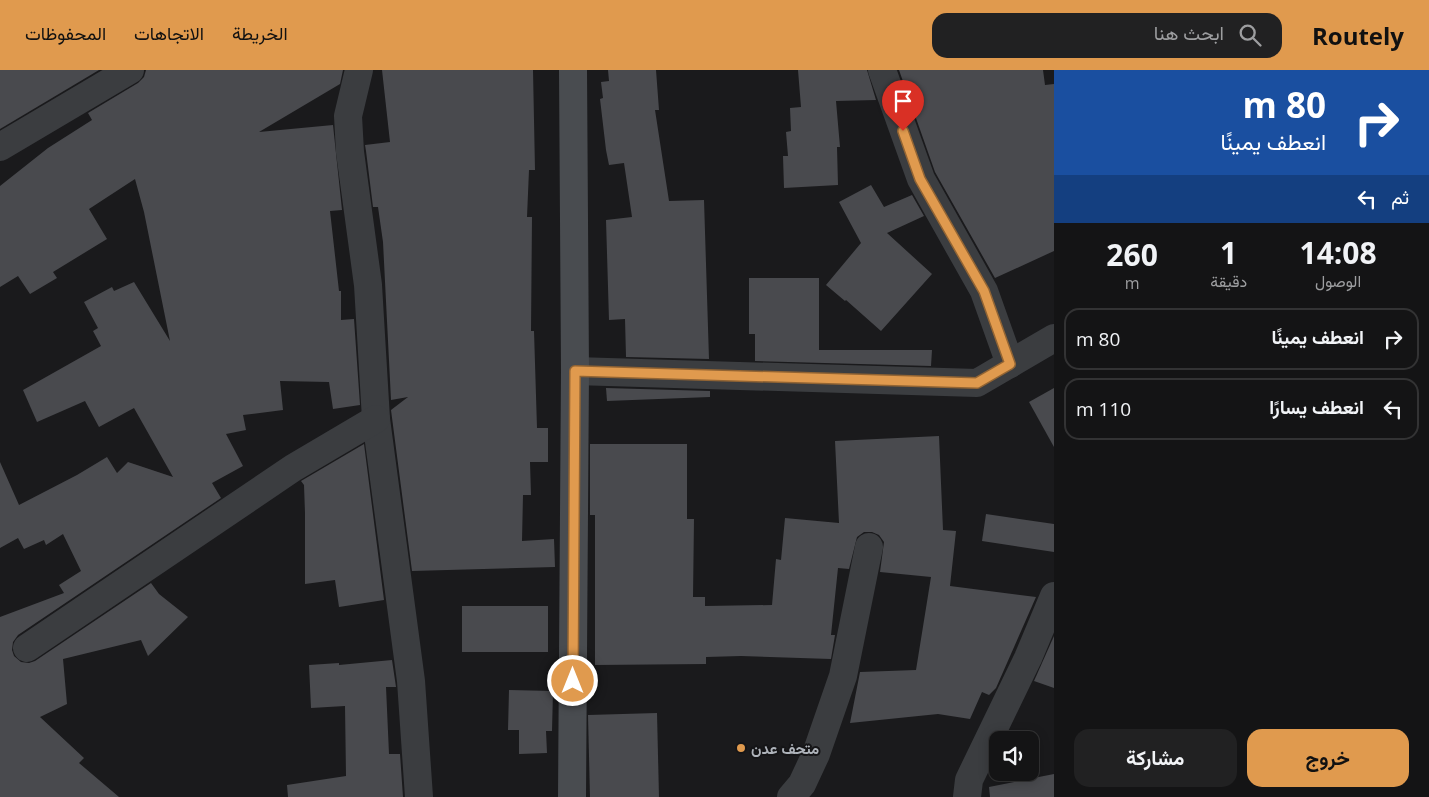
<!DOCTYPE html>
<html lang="ar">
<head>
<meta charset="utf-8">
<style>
  :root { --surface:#141415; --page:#212122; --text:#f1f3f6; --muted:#9d9ea0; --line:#333334; --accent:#e09a4e }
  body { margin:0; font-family:"Open Sans",Vazirmatn,sans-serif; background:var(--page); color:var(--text); direction:rtl; height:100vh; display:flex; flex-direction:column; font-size:19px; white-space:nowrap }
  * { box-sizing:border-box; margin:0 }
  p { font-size:16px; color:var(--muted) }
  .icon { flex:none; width:28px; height:28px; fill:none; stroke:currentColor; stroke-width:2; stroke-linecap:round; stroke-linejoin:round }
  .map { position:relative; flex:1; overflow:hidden; direction:ltr }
  .details { display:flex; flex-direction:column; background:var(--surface); width:375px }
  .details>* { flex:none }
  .banner { background:#1a4fa0; color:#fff; overflow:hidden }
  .buttons { position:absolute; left:989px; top:661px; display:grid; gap:10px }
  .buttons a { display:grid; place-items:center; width:50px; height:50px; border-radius:10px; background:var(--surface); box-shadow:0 2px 12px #0003,0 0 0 1px var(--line); font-size:25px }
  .pin { position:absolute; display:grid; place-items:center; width:42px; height:42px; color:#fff; margin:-51px -21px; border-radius:50% 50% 50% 0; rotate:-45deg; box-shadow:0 0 5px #0007 }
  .pin .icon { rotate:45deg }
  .me { position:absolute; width:55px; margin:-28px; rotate:0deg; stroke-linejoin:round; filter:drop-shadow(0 0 4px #0008) }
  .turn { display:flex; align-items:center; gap:18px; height:105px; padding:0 20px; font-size:22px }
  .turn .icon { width:65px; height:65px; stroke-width:2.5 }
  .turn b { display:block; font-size:35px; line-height:42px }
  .then { display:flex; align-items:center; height:48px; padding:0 20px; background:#0003; gap:10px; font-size:19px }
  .eta { display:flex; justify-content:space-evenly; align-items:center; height:85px; text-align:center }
  .eta b { font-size:30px; font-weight:700; line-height:35px }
  .action { display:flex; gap:10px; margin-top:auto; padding:10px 20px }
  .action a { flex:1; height:58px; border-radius:15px; background:var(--accent); color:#111; font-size:20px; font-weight:700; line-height:58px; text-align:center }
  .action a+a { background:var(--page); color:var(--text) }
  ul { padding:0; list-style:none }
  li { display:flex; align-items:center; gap:15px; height:62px; margin:0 10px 8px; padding:0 10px; border:2px solid var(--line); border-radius:15px }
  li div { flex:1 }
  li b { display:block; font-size:19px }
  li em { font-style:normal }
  header { display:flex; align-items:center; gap:30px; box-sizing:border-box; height:70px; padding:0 25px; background:var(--accent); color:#111 }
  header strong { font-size:24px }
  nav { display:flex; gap:28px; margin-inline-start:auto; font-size:18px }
  .search { width:350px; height:45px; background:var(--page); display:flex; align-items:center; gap:12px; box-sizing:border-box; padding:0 18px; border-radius:15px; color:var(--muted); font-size:19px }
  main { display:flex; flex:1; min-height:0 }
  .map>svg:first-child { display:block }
  .building { fill:#494a4e }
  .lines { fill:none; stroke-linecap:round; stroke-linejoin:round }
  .street { stroke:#3b3d40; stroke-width:28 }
  .secondary { stroke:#494c50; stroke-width:28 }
  .route-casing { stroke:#926433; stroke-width:12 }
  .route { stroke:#e09a4e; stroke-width:9 }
  .poi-dot { fill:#e09a4e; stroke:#151517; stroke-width:2 }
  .labels { text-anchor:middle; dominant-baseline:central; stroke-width:4; stroke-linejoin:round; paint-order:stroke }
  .poi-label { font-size:15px; font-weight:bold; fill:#aeb3ba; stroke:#151517; text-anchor:start }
</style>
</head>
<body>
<header>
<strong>Routely</strong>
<div class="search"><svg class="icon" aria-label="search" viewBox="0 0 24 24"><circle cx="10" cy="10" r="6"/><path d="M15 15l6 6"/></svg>ابحث هنا</div>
<nav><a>الخريطة</a><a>الاتجاهات</a><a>المحفوظات</a></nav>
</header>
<main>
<section class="details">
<div class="banner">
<div class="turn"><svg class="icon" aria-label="right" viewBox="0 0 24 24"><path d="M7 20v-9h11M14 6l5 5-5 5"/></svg><div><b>80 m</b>انعطف يمينًا</div></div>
<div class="then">ثم<svg class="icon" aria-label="left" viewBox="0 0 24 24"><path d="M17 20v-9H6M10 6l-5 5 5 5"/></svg></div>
</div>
<div class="eta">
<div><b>14:08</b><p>الوصول</p></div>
<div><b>1</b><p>دقيقة</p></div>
<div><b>260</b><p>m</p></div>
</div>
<ul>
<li><svg class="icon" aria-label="right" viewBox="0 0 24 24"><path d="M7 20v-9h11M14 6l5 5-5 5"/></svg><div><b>انعطف يمينًا</b></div><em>80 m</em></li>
<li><svg class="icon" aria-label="left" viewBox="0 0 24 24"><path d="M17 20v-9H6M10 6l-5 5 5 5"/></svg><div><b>انعطف يسارًا</b></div><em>110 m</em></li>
</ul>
<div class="action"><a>خروج</a><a>مشاركة</a></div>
</section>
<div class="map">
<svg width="1054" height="727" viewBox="0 0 1054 727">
  <rect width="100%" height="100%" fill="#1a1a1c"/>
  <!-- building -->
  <g class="building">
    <path d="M0 0H99L0 59Z"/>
    <path d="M146 0H343L340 14 259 62 333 55 342 140 330 141 339 221H341V250L354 249 360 335 333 339 329 312 280 311 283 340 243 345 246 360 226 364 243 396 212 413 221 428 18 565 13 572 12 580 14 586 21 592 29 593 35 591 151 513 159 524 188 547 148 586 141 570 63 589 67 634 40 647 84 688 79 693 119 727H0V547L64 523 59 515 81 501 63 464 46 475 44 470 24 479 18 468 0 478V392L19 435 77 405 107 387 117 403 128 392 173 407 134 338 99 357 85 331 37 352 23 320 101 276 93 261 98 258 84 232 112 217 114 221 134 212 170 271 144 142 135 109 89 139 107 169 53 202 57 208 30 224 18 206 0 217V116L48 78 92 50 88 43 138 13 144 7Z"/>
    <path d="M382 0H533L535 100H529L527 147H532L531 261H534L537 358H548V392H530L531 425H523L522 471 554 469 555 497 412 501 391 340 408 327 391 330 383 172 378 137H373L366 81 365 75 390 72Z"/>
    <path d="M608 0H656L659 40H655L669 131 704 130 709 289 626 287 625 249 609 250 606 150 632 147 624 93 609 95 606 80 600 29 603 28 601 12 609 11Z"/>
    <path d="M798 0H867L876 30 836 31 840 77H837L838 115 784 118 783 86H788L786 62 791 61 790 38 801 37Z"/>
    <path d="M899 0H1043L1045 15 1054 14V181L995 208 935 102Z"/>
    <path d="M871 115 884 137 912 125 924 146 887 163 932 204 881 261 846 230 845 231 826 215 861 173 839 132Z"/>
    <path d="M749 208H819V280H932L931 296 755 291V264H749Z"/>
    <path d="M606 318 710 321V327L607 331Z"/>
    <path d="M1054 318V377L1029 332Z"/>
    <path d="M939 366 943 460 956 461 950 516 1036 527 996 618 989 625 982 622 970 649 938 644 850 653 860 602 916 600 931 507 880 502 884 472 879 465 872 462H864L857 467 849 499 838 498 831 565H835L831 589 741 586 706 587V594L595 595V445H590V374H687V449H694L693 527H705V536L772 535 776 489 781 490 785 448 839 453 835 371Z"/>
    <path d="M364 374 384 530 339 537 335 510 305 514V443L304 415 301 411Z"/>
    <path d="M986 444 1054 454V482L982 471Z"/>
    <rect x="462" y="536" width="86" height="46"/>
    <path d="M1054 566V618L1034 611Z"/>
    <path d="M392 590 396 617H386L389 684H400L403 727H288L287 715 346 706 345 636 311 638 309 595 339 593V595Z"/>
    <path d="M509 620 553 621 552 661H546L547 683 519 684V660H508Z"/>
    <path d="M657 643 659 727H590L588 645Z"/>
    <path d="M1054 704V727H990L989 717Z"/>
  </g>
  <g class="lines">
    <!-- street -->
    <g class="street">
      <path d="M359 0 348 46 350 82 368 215 376 349 411 611 419 727"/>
      <path d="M882 0 921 109 984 221 1010 294"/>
      <path d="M0 77 130 0"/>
      <path d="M575 301 977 313 1054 268"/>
      <path d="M27 578 293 398 376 349"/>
      <path d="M791 727 802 714 816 684 843 606 869 477"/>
      <path d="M967 727 969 710 1028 588 1054 526"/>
    </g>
    <!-- secondary -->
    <path class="secondary" d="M572 727 575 301 573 0"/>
  </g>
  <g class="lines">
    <!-- route casing -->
    <g class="route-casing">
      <path id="route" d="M573 611 575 301 977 313 1010 294 984 221 920 109 903 61"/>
    </g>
    <!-- route -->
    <use href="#route" class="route"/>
  </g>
  <!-- markers -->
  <circle class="poi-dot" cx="741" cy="678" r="5"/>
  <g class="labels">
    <!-- poi labels -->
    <g class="poi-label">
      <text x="751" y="678">متحف عدن</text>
    </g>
  </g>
</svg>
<div class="buttons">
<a><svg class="icon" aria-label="sound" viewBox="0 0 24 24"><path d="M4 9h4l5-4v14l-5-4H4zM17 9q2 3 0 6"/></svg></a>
</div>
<div class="pin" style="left:903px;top:61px;background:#d93025"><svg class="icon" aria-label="arrive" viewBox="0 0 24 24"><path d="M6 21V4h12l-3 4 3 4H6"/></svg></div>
<svg class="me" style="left:573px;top:611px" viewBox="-20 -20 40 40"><circle r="17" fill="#e09a4e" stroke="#fff" stroke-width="3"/><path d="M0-11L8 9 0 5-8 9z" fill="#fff"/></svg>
</div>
</main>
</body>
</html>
